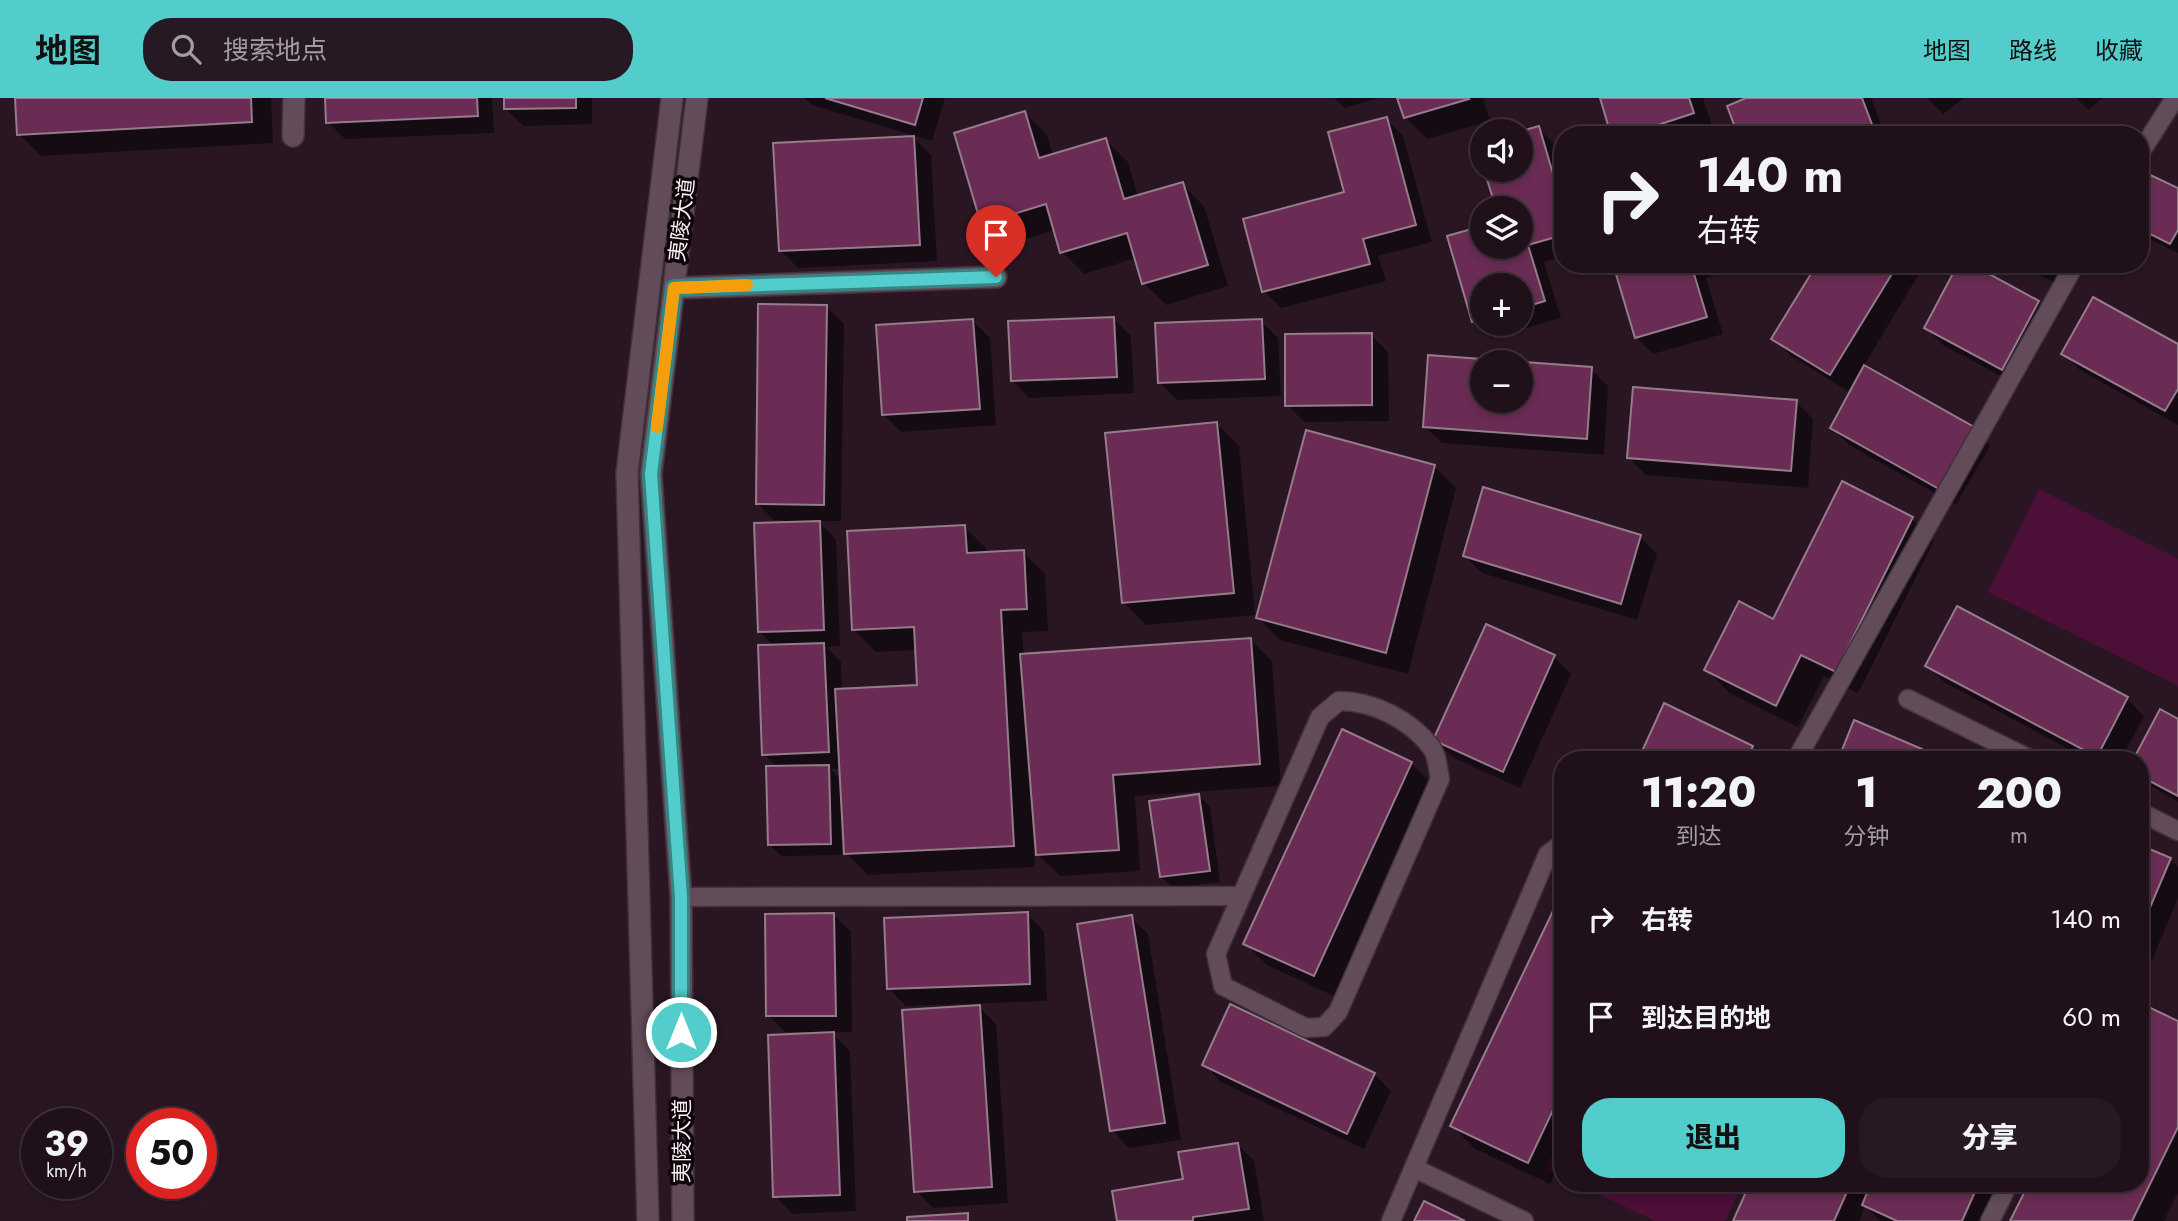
<!DOCTYPE html>
<html lang="zh">
<head>
<meta charset="utf-8">
<style>
  :root { --surface:#1f101a; --page:#271923; --text:#f1f3f6; --muted:#a19da2; --line:#3c3039; --accent:#53cdcb }
  body { margin:0; font-family:Jost,"Noto Sans SC",sans-serif; background:var(--page); color:var(--text); height:100vh; display:flex; flex-direction:column; font-size:26px; white-space:nowrap }
  * { box-sizing:border-box; margin:0 }
  p { font-size:23px; color:var(--muted) }
  .icon { flex:none; width:38px; height:38px; fill:none; stroke:currentColor; stroke-width:2; stroke-linecap:round; stroke-linejoin:round }
  .map { position:relative; flex:1; overflow:hidden }
  .panel { position:absolute; left:1554px; top:653px; width:595px; height:441px; display:flex; flex-direction:column; background:var(--surface); border-radius:28px; box-shadow:0 4px 10px #0003,0 0 0 2px var(--line) }
  .panel>* { flex:none }
  .guide { position:absolute; left:1554px; top:28px; width:595px; height:147px; border-radius:28px; box-shadow:0 4px 10px #0003,0 0 0 2px var(--line); background:#1f101a; color:var(--text); overflow:hidden }
  .controls { position:absolute; left:1470px; top:21px; display:grid; gap:14px }
  .controls a { display:grid; place-items:center; width:63px; height:63px; border-radius:50%; background:var(--surface); box-shadow:0 4px 10px #0003,0 0 0 2px var(--line); font-size:35px }
  .speed { position:absolute; left:21px; top:1010px; display:flex; gap:14px; font-size:35px; font-weight:700; text-align:center }
  .speed>* { display:grid; place-content:center; width:91px; height:91px; border-radius:50%; background:var(--surface); box-shadow:0 4px 10px #0003,0 0 0 2px var(--line); line-height:1 }
  .speed small { font-size:18px; font-weight:400 }
  .speed .limit { border:10px solid #d22; background:#fff; color:#111 }
  .pin { position:absolute; display:grid; place-items:center; width:60px; height:60px; color:#fff; margin:-72px -30px; border-radius:50% 50% 50% 0; rotate:-45deg; box-shadow:0 0 7px #0007 }
  .pin .icon { rotate:45deg }
  .me { position:absolute; width:77px; margin:-38px; rotate:0deg; stroke-linejoin:round; filter:drop-shadow(0 0 5px #0008) }
  .turn { display:flex; align-items:center; gap:24px; height:147px; padding:0 28px; font-size:32px }
  .turn .icon { width:91px; height:91px; stroke-width:2.5 }
  .turn b { display:block; font-size:49px; line-height:60px }
  .eta { display:flex; justify-content:space-evenly; align-items:center; height:119px; text-align:center }
  .eta b { font-size:42px; font-weight:800; line-height:49px }
  .primary-button { display:flex; gap:14px; margin-top:auto; padding:14px 28px }
  .primary-button a { flex:1; height:80px; border-radius:28px; background:var(--accent); color:#111; font-size:28px; font-weight:800; line-height:80px; text-align:center }
  .primary-button a+a { background:var(--page); color:var(--text) }
  ul { padding:0; list-style:none }
  li { display:flex; align-items:center; gap:21px; height:98px; padding:0 28px }
  li div { flex:1 }
  li b { display:block; font-size:26px }
  li em { font-style:normal }
  header { display:flex; align-items:center; gap:42px; box-sizing:border-box; height:98px; padding:0 35px; background:var(--accent); color:#111 }
  header strong { font-size:33px }
  nav { display:flex; gap:38px; margin-inline-start:auto; font-size:24px }
  .search { width:490px; height:63px; background:var(--page); display:flex; align-items:center; gap:18px; box-sizing:border-box; padding:0 24px; border-radius:28px; color:var(--muted); font-size:26px }
  .map>svg:first-child { display:block }
  .green { fill:#4b0f38 }
  .shadow { fill:#0007; fill-rule:evenodd }
  .building { fill:#6a2c54; stroke:#957c8a; stroke-width:2; fill-rule:evenodd }
  .lines { fill:none; stroke-linecap:round; stroke-linejoin:round }
  .service-casing { stroke:#40323a; stroke-width:21 }
  .minor-casing { stroke:#40323a; stroke-width:24 }
  .secondary-casing { stroke:#40323a; stroke-width:24 }
  .service { stroke:#634c59; stroke-width:18 }
  .minor { stroke:#634c59; stroke-width:21 }
  .secondary { stroke:#634c59; stroke-width:21 }
  .route-casing { stroke:#368584; stroke-width:18 }
  .route { stroke:#53cdcb; stroke-width:12 }
  .slow { stroke:#f59e0b; stroke-width:12 }
  .labels { text-anchor:middle; dominant-baseline:central; stroke-width:7; stroke-linejoin:round; paint-order:stroke }
  .street-label { font-size:21px; fill:#fceef5; stroke:#0d0509 }
</style>
</head>
<body>
<header>
<strong>地图</strong>
<div class="search"><svg class="icon" aria-label="search" viewBox="0 0 24 24"><circle cx="10" cy="10" r="6"/><path d="M15 15l6 6"/></svg>搜索地点</div>
<nav><a>地图</a><a>路线</a><a>收藏</a></nav>
</header>
<div class="map">
<svg width="2178" height="1123" viewBox="0 0 2178 1123">
  <rect width="100%" height="100%" fill="#291622"/>
  <!-- green -->
  <g class="green">
    <path d="M2039 391 2178 461V588L1988 494Z"/>
    <path d="M1563 1034V1079L1545 1071Z"/>
    <path d="M1575 1085H1743L1725 1123H1655Z"/>
  </g>
  <!-- shadow -->
  <g class="shadow">
    <path d="M17 0H271L273 45 41 58 19 36Z"/>
    <path d="M327 0H492L494 35 345 41 328 24Z"/>
    <path d="M505 0H592V26L523 28 506 11Z"/>
    <path d="M805 0H945L932 43 812 7Z"/>
    <path d="M1334 0H1379L1345 10Z"/>
    <path d="M1399 0H1483L1490 23 1427 41 1405 19Z"/>
    <path d="M1601 0H1703L1715 37H1613Z"/>
    <path d="M1751 0H1871L1885 37H1740Z"/>
    <path d="M1927 0H1964L1943 16Z"/>
    <path d="M2076 0H2103L2088 12Z"/>
    <path d="M1025 15 1047 37 1053 57 1106 42 1128 64 1138 99 1182 86 1204 108 1228 188 1166 207 1144 185 1136 160 1084 176 1062 154 1055 132 1005 147 983 125Z"/>
    <path d="M1386 21 1403 38 1432 144 1378 158 1386 183 1281 210 1264 193 1346 96Z"/>
    <path d="M1538 30 1555 47 1563 73V158L1544 164 1561 220 1491 240 1474 223 1449 139 1482 130V149H1521V110H1497L1486 72H1521V35ZM1482 187H1521V226H1482Z"/>
    <path d="M914 40 931 57 937 163 798 170 781 153Z"/>
    <path d="M2140 85 2178 92V155L2140 136Z"/>
    <path d="M1615 166H1748L1749 167 1706 180 1723 236 1653 256 1636 239Z"/>
    <path d="M1819 166H1925L1863 269 1973 331 1990 348 1956 407 1849 347 1832 330 1859 280 1856 279 1848 293 1791 258 1774 241Z"/>
    <path d="M2020 166H2081L2068 192Z"/>
    <path d="M2038 204 2055 221 2019 288 1943 247 1926 230Z"/>
    <path d="M826 209 844 226 841 423H818L836 441 840 548 826 549 841 564 842 593 919 589 917 552 876 554 854 532 964 428 986 450 987 456 1023 454 1045 476 1048 533 1022 534 1024 558 1250 541 1272 563 1281 688 1135 698 1140 773 1060 778 1034 753 1035 769 868 777 846 755 844 716H841L842 757 781 758 770 747 778 670 764 656 775 549 760 534 783 422H774L757 405ZM831 671H842V683Z"/>
    <path d="M1114 221 1131 238 1134 295 1029 300 1012 282Z"/>
    <path d="M973 223 990 240 996 327 901 334 884 317Z"/>
    <path d="M1261 223 1278 240 1281 298 1177 302 1160 285Z"/>
    <path d="M1371 237 1388 254 1389 323 1304 324 1287 307Z"/>
    <path d="M2178 248V327L2080 272 2063 255Z"/>
    <path d="M1430 259 1504 264H1482V303H1521V266L1591 271 1608 288 1604 357 1442 345 1424 328Z"/>
    <path d="M1796 304 1813 321 1808 390 1646 377 1629 360Z"/>
    <path d="M1217 326 1239 348 1255 517 1146 527 1124 505Z"/>
    <path d="M1434 368 1456 390 1408 576 1280 542 1258 520Z"/>
    <path d="M1842 386 1912 421 1934 443 1858 595 1824 578 1798 629 1728 594 1707 572 1773 523Z"/>
    <path d="M1640 439 1657 456 1637 522 1482 475 1465 458Z"/>
    <path d="M1554 559 1571 576 1520 690 1452 659 1435 642Z"/>
    <path d="M1927 567 2127 601 2144 618 2121 662H2089L1944 584Z"/>
    <path d="M1665 607 1752 650 1764 662H1639Z"/>
    <path d="M2178 623V704L2140 681V662Z"/>
    <path d="M1921 653 1930 662H1839Z"/>
    <path d="M1411 665 1433 687 1336 899 1267 867 1245 845Z"/>
    <path d="M1199 698 1210 709 1220 784 1173 790 1161 779Z"/>
    <path d="M2140 748 2170 761 2178 769V800L2152 862 2140 857Z"/>
    <path d="M1563 796V1059L1550 1086 1474 1050 1452 1028Z"/>
    <path d="M1027 816 1044 833 1047 903 906 908 889 891Z"/>
    <path d="M834 817 851 834 852 934H831L850 953 856 1113 792 1116 775 1098 810 934H785L768 917Z"/>
    <path d="M1131 819 1148 836 1181 1042 1129 1050 1112 1032Z"/>
    <path d="M979 909 996 926 1008 1105 933 1110 916 1093Z"/>
    <path d="M2178 925V1095L2164 1123H2012L2031 1085H2140Z"/>
    <path d="M1204 966 1374 976 1391 993 1364 1051 1221 984Z"/>
    <path d="M1237 1046 1254 1063 1264 1123H1119Z"/>
    <path d="M1752 1085H2010L1993 1123H1880L1865 1108 1859 1123H1735Z"/>
  </g>
  <!-- building -->
  <g class="building">
    <path d="M15 0H251L252 24 17 37Z"/>
    <path d="M325 0H477L478 18 326 25Z"/>
    <path d="M504 0H576V10L504 11Z"/>
    <path d="M825 0H923L915 27Z"/>
    <path d="M1397 0H1468L1469 1 1404 20Z"/>
    <path d="M1600 0H1689L1694 15 1628 37H1611Z"/>
    <path d="M1746 0H1862L1876 37H1738L1727 8Z"/>
    <path d="M1025 13 1039 60 1106 40 1124 101 1183 84 1208 167 1142 186 1127 135 1060 155 1046 106 981 126 954 35Z"/>
    <path d="M1387 19 1416 127 1363 141 1370 166 1262 194 1243 121 1344 94 1328 34Z"/>
    <path d="M1539 28 1563 110V137L1528 147 1545 203 1521 210V187H1482V221L1472 224 1447 138 1482 128V149H1521V110H1496L1484 72H1521V33Z"/>
    <path d="M914 38 920 147 779 153 773 45Z"/>
    <path d="M2144 74 2178 90V132L2170 146 2140 131V81Z"/>
    <path d="M1613 166H1691L1707 219 1635 240Z"/>
    <path d="M1817 166H1898L1830 277 1771 241Z"/>
    <path d="M1958 166H1971L2039 203 2002 272 1924 230Z"/>
    <path d="M2032 166H2056L2050 176Z"/>
    <path d="M2093 199 2178 246V291L2165 313 2061 256Z"/>
    <path d="M758 206 827 207 824 407 756 406Z"/>
    <path d="M1114 219 1117 279 1011 283 1008 223Z"/>
    <path d="M973 221 980 311 882 317 876 227Z"/>
    <path d="M1262 221 1265 281 1158 285 1155 225Z"/>
    <path d="M1372 235V307L1285 308V236Z"/>
    <path d="M1428 257 1592 269 1587 341 1423 329ZM1482 264H1521V303H1482Z"/>
    <path d="M1864 267 1974 329 1939 391 1830 330Z"/>
    <path d="M1633 289 1797 302 1791 373 1627 360Z"/>
    <path d="M1217 324 1234 495 1122 505 1105 335Z"/>
    <path d="M1306 332 1435 367 1386 555 1256 520Z"/>
    <path d="M1842 383 1913 419 1836 574 1801 557 1776 608 1704 572 1739 503 1773 521Z"/>
    <path d="M1483 389 1641 437 1621 506 1463 458Z"/>
    <path d="M820 423 824 532 758 534 754 425Z"/>
    <path d="M965 427 967 455 1024 452 1027 511 1001 512 1014 748 844 756 835 591 917 587 914 529 852 532 847 433Z"/>
    <path d="M1957 508 2128 599 2097 659 1925 568Z"/>
    <path d="M1486 526 1555 557 1503 674 1433 642Z"/>
    <path d="M1251 540 1260 666 1113 677 1119 752 1036 757 1020 556Z"/>
    <path d="M824 545 829 654 762 657 758 547Z"/>
    <path d="M1664 605 1753 648 1747 662H1638Z"/>
    <path d="M2160 611 2178 621V698L2140 678V662H2133Z"/>
    <path d="M1854 622 1922 651 1918 662H1838Z"/>
    <path d="M1342 631 1412 664 1314 878 1243 846Z"/>
    <path d="M829 667 831 746 768 747 766 668Z"/>
    <path d="M1199 696 1210 773 1160 779 1149 703Z"/>
    <path d="M2140 747 2171 760 2140 833Z"/>
    <path d="M1563 792V991L1528 1065 1450 1028Z"/>
    <path d="M1028 814 1030 886 887 891 884 820Z"/>
    <path d="M834 815 836 918H766L765 816Z"/>
    <path d="M1132 817 1165 1025 1110 1033 1077 826Z"/>
    <path d="M2140 905 2178 923V1029L2132 1123H2010L2029 1085H2140Z"/>
    <path d="M1230 906 1375 975 1347 1036 1202 967Z"/>
    <path d="M980 907 992 1089 914 1094 902 912Z"/>
    <path d="M834 934 840 1097 773 1099 768 937Z"/>
    <path d="M1238 1045 1249 1111 1193 1119V1123H1117L1112 1093 1183 1081 1178 1054Z"/>
    <path d="M1750 1085H1851L1834 1123H1733Z"/>
    <path d="M1871 1085H1979L1962 1123H1897L1862 1107Z"/>
    <path d="M1424 1103 1465 1123H1414Z"/>
    <path d="M968 1115V1123H907V1119Z"/>
  </g>
  <g class="lines">
    <!-- service casing -->
    <g class="service-casing">
      <g id="service">
        <path d="M2140 55 2175 0"/>
        <path d="M1908 601 2032 662"/>
        <path d="M1339 603C1372 603 1410 621 1431 649 1437 656 1438 671 1440 681L1338 914 1324 929 1306 930 1223 888 1216 856 1320 619Z"/>
        <path d="M1796 662 2075 166"/>
        <path d="M2140 714 2178 733"/>
        <path d="M681 799 1241 798"/>
        <path d="M1414 1070 1524 1123"/>
        <path d="M1391 1123 1548 756 1563 745"/>
        <path d="M1990 1123 2009 1085"/>
      </g>
    </g>
    <!-- minor casing -->
    <g class="minor-casing">
      <g id="minor">
        <path d="M293 38 294 0"/>
        <path d="M674 190 996 179"/>
      </g>
    </g>
    <!-- secondary casing -->
    <g class="secondary-casing">
      <g id="secondary">
        <path d="M648 1123 627 375 672 0"/>
        <path d="M683 1123 681 799 651 376 697 0"/>
      </g>
    </g>
    <!-- service -->
    <use href="#service" class="service"/>
    <!-- minor -->
    <use href="#minor" class="minor"/>
    <!-- secondary -->
    <use href="#secondary" class="secondary"/>
  </g>
  <g class="lines">
    <!-- route casing -->
    <g class="route-casing">
      <path id="route" d="M681 934V799L651 376 674 190 996 179"/>
    </g>
    <!-- route -->
    <use href="#route" class="route"/>
    <!-- slow -->
    <path class="slow" d="M657 329 674 190 747 187"/>
  </g>
  <g class="labels">
    <!-- street labels -->
    <g class="street-label">
      <text transform="translate(682 122) rotate(-83)">夷陵大道</text>
      <text transform="translate(682 1043) rotate(-90)">夷陵大道</text>
    </g>
  </g>
</svg>
<div class="controls">
<a><svg class="icon" aria-label="sound" viewBox="0 0 24 24"><path d="M4 9h4l5-4v14l-5-4H4zM17 9q2 3 0 6"/></svg></a>
<a><svg class="icon" aria-label="layers" viewBox="0 0 24 24"><path d="M12 4l9 5-9 5-9-5zM3 14l9 5 9-5"/></svg></a>
<a>+</a>
<a>−</a>
</div>
<div class="speed"><div>39<small>km/h</small></div><div class="limit">50</div></div>
<div class="pin" style="left:996px;top:179px;background:#d93025"><svg class="icon" aria-label="arrive" viewBox="0 0 24 24"><path d="M6 21V4h12l-3 4 3 4H6"/></svg></div>
<svg class="me" style="left:681px;top:934px" viewBox="-20 -20 40 40"><circle r="17" fill="#53cdcb" stroke="#fff" stroke-width="3"/><path d="M0-11L8 9 0 5-8 9z" fill="#fff"/></svg>
<div class="guide">
<div class="turn"><svg class="icon" aria-label="right" viewBox="0 0 24 24"><path d="M7 20v-9h11M14 6l5 5-5 5"/></svg><div><b>140 m</b>右转</div></div>
</div>
<section class="panel">
<div class="eta">
<div><b>11:20</b><p>到达</p></div>
<div><b>1</b><p>分钟</p></div>
<div><b>200</b><p>m</p></div>
</div>
<ul>
<li><svg class="icon" aria-label="right" viewBox="0 0 24 24"><path d="M7 20v-9h11M14 6l5 5-5 5"/></svg><div><b>右转</b></div><em>140 m</em></li>
<li><svg class="icon" aria-label="arrive" viewBox="0 0 24 24"><path d="M6 21V4h12l-3 4 3 4H6"/></svg><div><b>到达目的地</b></div><em>60 m</em></li>
</ul>
<div class="primary-button"><a>退出</a><a>分享</a></div>
</section>
</div>
</body>
</html>
